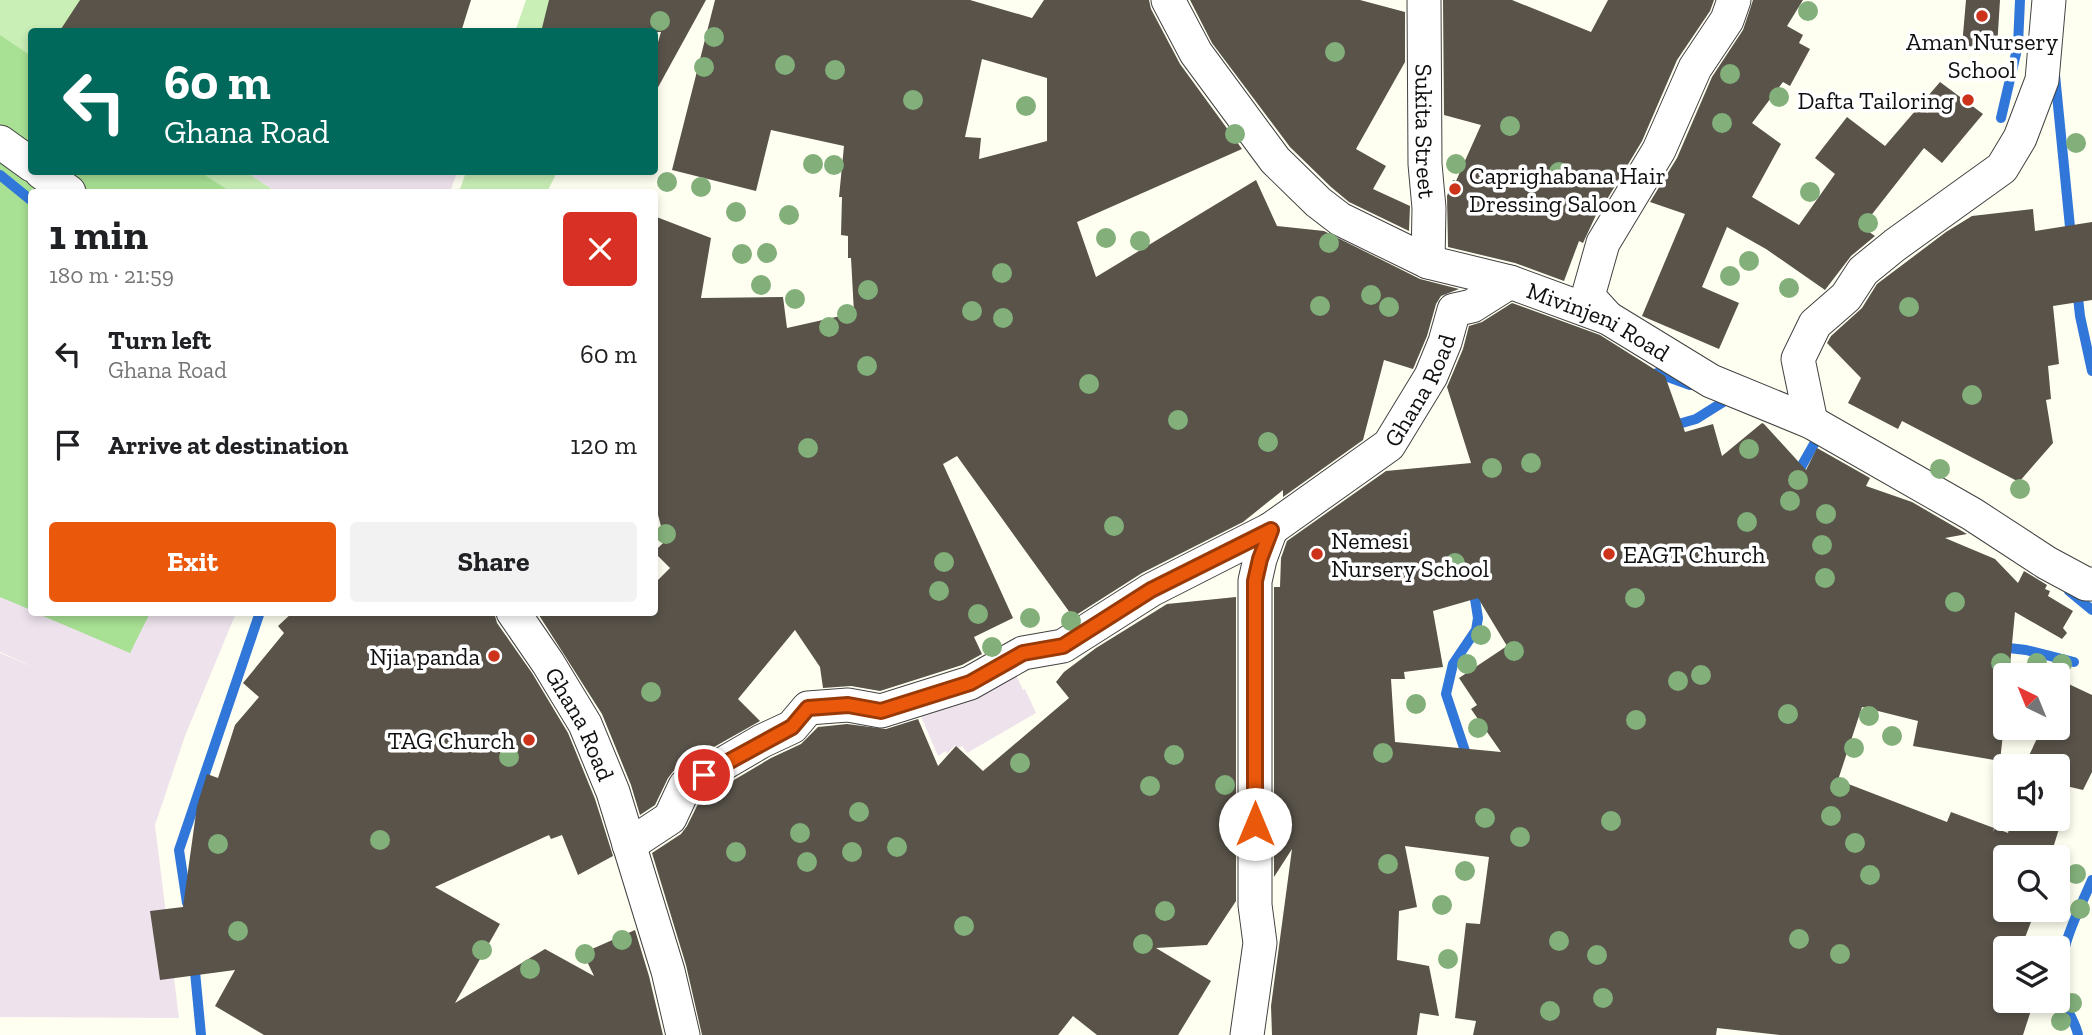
<!DOCTYPE html>
<html lang="en">
<head>
<meta charset="utf-8">
<style>
  :root { --surface:#fff; --page:#f2f2f2; --text:#202124; --muted:#757577; --accent:#ea580c }
  body { margin:0; font-family:"Zilla Slab",serif; background:var(--page); color:var(--text); height:100vh; display:flex; flex-direction:column; font-size:26px; white-space:nowrap }
  * { box-sizing:border-box; margin:0 }
  p { font-size:23px; color:var(--muted) }
  .icon { flex:none; width:38px; height:38px; fill:none; stroke:currentColor; stroke-width:2; stroke-linecap:round; stroke-linejoin:round }
  .map { position:relative; flex:1; overflow:hidden }
  .drawer { position:absolute; left:28px; top:189px; width:630px; height:427px; display:flex; flex-direction:column; background:var(--surface); border-radius:7px; box-shadow:0 4px 10px #0003 }
  .drawer>* { flex:none }
  .banner { position:absolute; left:28px; top:28px; width:630px; height:147px; border-radius:7px; box-shadow:0 4px 10px #0003; background:#00695c; color:#fff; overflow:hidden }
  .needle { width:46px; rotate:317deg }
  .buttons { position:absolute; left:1993px; top:663px; display:grid; gap:14px }
  .buttons a { display:grid; place-items:center; width:77px; height:77px; border-radius:7px; background:var(--surface); box-shadow:0 4px 10px #0003; font-size:35px }
  .pin { position:absolute; display:grid; place-items:center; width:60px; height:60px; color:#fff; margin:-30px; border:4px solid #fff; border-radius:50%; box-shadow:0 2px 7px #0007 }
  .me { position:absolute; width:77px; margin:-38px; rotate:0deg; stroke-linejoin:round; filter:drop-shadow(0 0 5px #0008) }
  .turn { display:flex; align-items:center; gap:24px; height:147px; padding:0 21px; font-size:32px }
  .turn .icon { width:91px; height:91px; stroke-width:2.5 }
  .turn b { display:block; font-size:49px; line-height:60px }
  .round { display:grid; place-items:center; flex:none; width:74px; height:74px; border-radius:7px; background:var(--page) }
  .headline { display:flex; align-items:center; justify-content:space-between; height:119px; padding:0 21px }
  h1 { font-size:42px; font-weight:700; line-height:52px }
  .button { display:flex; gap:14px; margin-top:auto; padding:14px 21px }
  .button a { flex:1; height:80px; border-radius:7px; background:var(--accent); color:#fff; font-size:28px; font-weight:700; line-height:80px; text-align:center }
  .button a+a { background:var(--page); color:var(--text) }
  ul { padding:0; list-style:none }
  li { display:flex; align-items:center; gap:21px; height:91px; padding:0 21px }
  li div { flex:1 }
  li b { display:block; font-size:26px }
  li em { font-style:normal }
  .map>svg:first-child { display:block }
  .industrial { fill:#eee3ed }
  .green { fill:#c9eeb6 }
  .forest { fill:#a8e094 }
  .lines { fill:none; stroke-linecap:round; stroke-linejoin:round }
  .stream { stroke:#3177d9; stroke-width:10 }
  .building { fill:#59534a; fill-rule:evenodd }
  .street-casing { stroke:#424242; stroke-width:35 }
  .street { stroke:#fff; stroke-width:33 }
  .tree { fill:#82af7a }
  .route-casing { stroke:#983908; stroke-width:18 }
  .route { stroke:#ea580c; stroke-width:12 }
  .poi-dot { fill:#cc331a; stroke:#fff; stroke-width:2.5 }
  .labels { text-anchor:middle; dominant-baseline:central; stroke-width:7; stroke-linejoin:round; paint-order:stroke }
  .poi-label { font-size:24px; fill:#0f0f0f; stroke:#fff; text-anchor:end }
  .street-label { font-size:24px; fill:#0f0f0f; stroke:#fff }
</style>
</head>
<body>
<div class="map">
<svg width="2092" height="1035" viewBox="0 0 2092 1035">
  <rect width="100%" height="100%" fill="#fffff1"/>
  <!-- industrial -->
  <g class="industrial">
    <path d="M246 172H457L450 192H276Z"/>
    <path d="M0 223 31 245 32 612 236 613 185 736 155 825 179 1018 0 1017V653L36 668 0 652Z"/>
    <path d="M1014 670 1023 690 1025 689 1036 713 967 753 962 746 958 748 955 745 947 754 946 751 938 756 919 712Z"/>
  </g>
  <!-- green -->
  <g class="green">
    <path d="M0 0H80L95 28 92 31 32 32 31 61 0 40Z"/>
    <path d="M526 0H645L629 31 515 32Z"/>
    <path d="M197 172H246L276 192H229Z"/>
    <path d="M466 172H557L547 192H459Z"/>
  </g>
  <!-- forest -->
  <g class="forest">
    <path d="M0 35 31 56 32 172H200L231 192H32L31 610 0 597Z"/>
    <path d="M36 613H150L130 653Z"/>
  </g>
  <g class="lines">
    <!-- stream -->
    <g class="stream">
      <path d="M2055 75 2071 237"/>
      <path d="M2001 118 2018 45 2020 0"/>
      <path d="M0 175 32 201"/>
      <path d="M2077 288 2080 316 2092 371"/>
      <path d="M1657 373 1690 385"/>
      <path d="M1668 427 1696 419 1728 399"/>
      <path d="M1790 472 1801 467 1818 437"/>
      <path d="M2069 591 2092 610"/>
      <path d="M2000 647 2026 650 2074 662"/>
      <path d="M1470 758 1466 754 1446 694 1453 664 1476 630 1478 618 1475 599 1485 589"/>
      <path d="M187 903 179 850 260 612"/>
      <path d="M194 961 201 1035"/>
      <path d="M2078 1035C2076 1023 2067 1012 2064 1000 2054 953 2074 922 2092 880"/>
    </g>
  </g>
  <!-- building -->
  <g class="building">
    <path d="M80 0H471L461 32H59Z"/>
    <path d="M549 0H706L656 91 654 56 661 32H541Z"/>
    <path d="M715 0H970L1032 18 1044 0H1149L1151 9 1180 64 1242 149 1077 222 1096 277 1256 180 1277 226 1324 231 1420 279 1459 289 1441 296 1436 304 1427 336 1413 369 1384 360 1363 440 1283 497V490L1243 522 1142 573 1073 617 957 456 943 464 1013 618 974 637 982 654 962 665 880 691 851 686 823 688 820 667 795 630 738 699 760 721 675 769 668 778 655 805 640 815 631 785 602 714 537 612H654V584L670 568 654 552 665 541 654 500V216L711 238 701 298 783 297 787 328 854 313 851 258H848V236L841 235 842 197H839L844 146 771 130 756 191 672 170ZM982 59 1047 78V141L979 159 981 138 965 137Z"/>
    <path d="M1190 0H1360L1405 12V62L1356 149 1386 166 1373 189 1410 206 1409 231 1349 202 1331 187 1290 147 1212 43Z"/>
    <path d="M1443 0H1512L1591 32 1608 0H1714L1710 11 1677 60 1642 141 1606 201 1603 200 1583 243 1579 241 1564 281 1515 263 1448 247 1447 196 1453 180 1456 181 1481 125 1444 115Z"/>
    <path d="M1753 0H1803L1787 26 1803 35 1799 43 1810 49 1790 86 1783 82 1752 123 1781 144 1752 197 1799 225 1835 174 1815 158 1847 117 1885 146 1940 82 1983 114 1942 163 1924 148 1862 227 1875 236 1851 256 1825 290 1766 249 1727 227 1702 287 1739 303 1719 349 1642 316 1685 214 1650 202 1677 158 1712 77 1743 30Z"/>
    <path d="M1966 0H2000L1997 48 1962 46Z"/>
    <path d="M2033 209 2035 231 2092 222V300L2053 306 2059 364 2048 366 2051 399 2046 400 2053 443 2019 482 1902 421 1898 429 1848 403 1861 378 1827 343 1831 336 1862 308 1877 284 1946 232 1972 216Z"/>
    <path d="M1512 303 1600 335 1665 376 1685 432 1713 424 1722 456 1762 423 1764 424 1806 470 1817 448 1870 478 1866 486 1912 502 1967 534 1945 538 1995 559 2018 583 2024 571 2047 585 2045 589 2050 591 2048 596 2073 611 2063 628 2067 633 2062 639 2015 612 2009 676H2006V707L2000 761 1913 746 1918 721 1862 707 1838 780 1947 822 1951 812 1994 828 1993 832 1995 828 2008 833 2012 819H2062L2050 858H2006V913L2031 922 2021 948H2006V1001H2034L2023 1035H1780L1717 1028 1716 1035H1473L1476 1021 1455 1018 1466 923 1480 924 1489 857 1405 846 1417 907 1399 911 1397 960 1429 966 1439 1016 1420 1013 1417 1035H1272L1271 1006 1292 849 1274 877V587H1280L1281 558 1287 541 1386 471 1471 463 1447 387 1463 349 1469 326 1482 322ZM1478 598 1507 646 1459 678 1477 705 1471 709 1501 752 1395 742 1391 679H1405L1404 672 1443 667 1433 611Z"/>
    <path d="M1236 597V901L1207 945 1156 948 1211 981 1178 1035H1097L1073 1016 1058 1035H702L686 965 652 853 681 834 687 826 700 800 771 758 801 744 818 727 847 724 886 729 918 719 938 766 956 746 983 771 1069 698 1056 682 1064 672 1096 648 1167 604Z"/>
    <path d="M293 612H494L497 623 532 673 568 733 595 799 613 856 578 875 562 835 551 839 549 835 435 887 500 924 455 1003 545 949 594 976 583 953 635 930 649 976 663 1035H264L215 1006 235 970 160 980 150 911 183 907 197 806 207 774 218 778 235 725 259 697 243 683 284 633 278 626Z"/>
    <path d="M2058 679 2092 695V772L2083 790 2058 784V766H2024L2042 728H2058Z"/>
  </g>
  <g class="lines">
    <!-- street casing -->
    <g class="street-casing">
      <g id="street">
        <path id="s1" d="M1168 0 1196 53 1275 160 1318 202 1340 219 1428 262 1510 282 1608 318 1711 381 1811 422 1972 514 2047 563 2086 584H2092"/>
        <path id="s2" d="M1424 0 1425 164 1429 208 1428 262"/>
        <path d="M0 142 32 165"/>
        <path d="M41 172 69 192"/>
        <path d="M1608 318 1588 296 1603 243 1659 150 1695 68 1727 20 1734 0"/>
        <path d="M1811 422 1798 359 1815 324 1846 297 1863 271 1895 245 2002 168 2020 138 2042 80 2049 0"/>
        <path id="s3" d="M513 612 548 663 585 724 613 792 668 971 683 1035"/>
        <path id="s4" d="M629 845 670 818 685 786 762 741 792 727 808 708 848 705 881 711 970 683 1023 653 1063 646 1151 590 1271 529 1389 445 1431 376 1445 342 1454 310 1472 306 1510 282"/>
        <path d="M1247 1035 1260 943 1255 905V581L1260 559 1271 529"/>
      </g>
    </g>
    <!-- street -->
    <use href="#street" class="street"/>
  </g>
  <!-- trees -->
  <g class="tree">
    <circle cx="1808" cy="11" r="10"/>
    <circle cx="660" cy="21" r="10"/>
    <circle cx="714" cy="37" r="10"/>
    <circle cx="1335" cy="52" r="10"/>
    <circle cx="785" cy="65" r="10"/>
    <circle cx="704" cy="67" r="10"/>
    <circle cx="835" cy="70" r="10"/>
    <circle cx="1730" cy="74" r="10"/>
    <circle cx="1779" cy="97" r="10"/>
    <circle cx="913" cy="100" r="10"/>
    <circle cx="1026" cy="106" r="10"/>
    <circle cx="1722" cy="123" r="10"/>
    <circle cx="1510" cy="126" r="10"/>
    <circle cx="1235" cy="134" r="10"/>
    <circle cx="2076" cy="143" r="10"/>
    <circle cx="813" cy="164" r="10"/>
    <circle cx="1456" cy="164" r="10"/>
    <circle cx="834" cy="165" r="10"/>
    <circle cx="1559" cy="172" r="10"/>
    <circle cx="667" cy="182" r="10"/>
    <circle cx="701" cy="187" r="10"/>
    <circle cx="1810" cy="192" r="10"/>
    <circle cx="736" cy="212" r="10"/>
    <circle cx="789" cy="215" r="10"/>
    <circle cx="1868" cy="223" r="10"/>
    <circle cx="1106" cy="238" r="10"/>
    <circle cx="1140" cy="241" r="10"/>
    <circle cx="1329" cy="243" r="10"/>
    <circle cx="767" cy="253" r="10"/>
    <circle cx="742" cy="254" r="10"/>
    <circle cx="1749" cy="261" r="10"/>
    <circle cx="1002" cy="273" r="10"/>
    <circle cx="1730" cy="276" r="10"/>
    <circle cx="761" cy="285" r="10"/>
    <circle cx="1789" cy="288" r="10"/>
    <circle cx="868" cy="290" r="10"/>
    <circle cx="1371" cy="295" r="10"/>
    <circle cx="795" cy="299" r="10"/>
    <circle cx="1320" cy="306" r="10"/>
    <circle cx="1389" cy="307" r="10"/>
    <circle cx="1909" cy="307" r="10"/>
    <circle cx="972" cy="311" r="10"/>
    <circle cx="847" cy="314" r="10"/>
    <circle cx="1003" cy="318" r="10"/>
    <circle cx="829" cy="327" r="10"/>
    <circle cx="867" cy="366" r="10"/>
    <circle cx="1089" cy="384" r="10"/>
    <circle cx="1972" cy="395" r="10"/>
    <circle cx="1178" cy="420" r="10"/>
    <circle cx="1268" cy="442" r="10"/>
    <circle cx="808" cy="448" r="10"/>
    <circle cx="1749" cy="449" r="10"/>
    <circle cx="1531" cy="463" r="10"/>
    <circle cx="1492" cy="468" r="10"/>
    <circle cx="1940" cy="469" r="10"/>
    <circle cx="1798" cy="480" r="10"/>
    <circle cx="2020" cy="489" r="10"/>
    <circle cx="1790" cy="501" r="10"/>
    <circle cx="1826" cy="514" r="10"/>
    <circle cx="1747" cy="522" r="10"/>
    <circle cx="1114" cy="526" r="10"/>
    <circle cx="666" cy="534" r="10"/>
    <circle cx="1822" cy="545" r="10"/>
    <circle cx="944" cy="562" r="10"/>
    <circle cx="1455" cy="563" r="10"/>
    <circle cx="1825" cy="578" r="10"/>
    <circle cx="939" cy="591" r="10"/>
    <circle cx="1635" cy="598" r="10"/>
    <circle cx="1955" cy="602" r="10"/>
    <circle cx="978" cy="614" r="10"/>
    <circle cx="1030" cy="618" r="10"/>
    <circle cx="1071" cy="621" r="10"/>
    <circle cx="1481" cy="635" r="10"/>
    <circle cx="992" cy="647" r="10"/>
    <circle cx="1514" cy="651" r="10"/>
    <circle cx="2001" cy="663" r="10"/>
    <circle cx="2037" cy="663" r="10"/>
    <circle cx="1467" cy="664" r="10"/>
    <circle cx="2062" cy="664" r="10"/>
    <circle cx="1701" cy="675" r="10"/>
    <circle cx="1678" cy="681" r="10"/>
    <circle cx="651" cy="692" r="10"/>
    <circle cx="1416" cy="704" r="10"/>
    <circle cx="1788" cy="714" r="10"/>
    <circle cx="1869" cy="716" r="10"/>
    <circle cx="1636" cy="720" r="10"/>
    <circle cx="1478" cy="728" r="10"/>
    <circle cx="1892" cy="736" r="10"/>
    <circle cx="1854" cy="748" r="10"/>
    <circle cx="1383" cy="753" r="10"/>
    <circle cx="1174" cy="755" r="10"/>
    <circle cx="509" cy="757" r="10"/>
    <circle cx="1020" cy="763" r="10"/>
    <circle cx="1225" cy="785" r="10"/>
    <circle cx="1150" cy="786" r="10"/>
    <circle cx="1840" cy="787" r="10"/>
    <circle cx="859" cy="812" r="10"/>
    <circle cx="1831" cy="816" r="10"/>
    <circle cx="1485" cy="818" r="10"/>
    <circle cx="1611" cy="821" r="10"/>
    <circle cx="800" cy="833" r="10"/>
    <circle cx="1520" cy="837" r="10"/>
    <circle cx="380" cy="840" r="10"/>
    <circle cx="1855" cy="843" r="10"/>
    <circle cx="218" cy="844" r="10"/>
    <circle cx="897" cy="847" r="10"/>
    <circle cx="736" cy="852" r="10"/>
    <circle cx="852" cy="852" r="10"/>
    <circle cx="807" cy="862" r="10"/>
    <circle cx="1388" cy="864" r="10"/>
    <circle cx="1465" cy="871" r="10"/>
    <circle cx="2076" cy="874" r="10"/>
    <circle cx="1870" cy="875" r="10"/>
    <circle cx="1442" cy="905" r="10"/>
    <circle cx="2080" cy="909" r="10"/>
    <circle cx="1165" cy="911" r="10"/>
    <circle cx="964" cy="926" r="10"/>
    <circle cx="238" cy="931" r="10"/>
    <circle cx="1799" cy="939" r="10"/>
    <circle cx="622" cy="940" r="10"/>
    <circle cx="1559" cy="941" r="10"/>
    <circle cx="1143" cy="944" r="10"/>
    <circle cx="482" cy="950" r="10"/>
    <circle cx="585" cy="954" r="10"/>
    <circle cx="1840" cy="954" r="10"/>
    <circle cx="1597" cy="955" r="10"/>
    <circle cx="1448" cy="959" r="10"/>
    <circle cx="530" cy="969" r="10"/>
    <circle cx="1603" cy="998" r="10"/>
    <circle cx="2072" cy="1003" r="10"/>
    <circle cx="1550" cy="1011" r="10"/>
    <circle cx="2061" cy="1021" r="10"/>
  </g>
  <g class="lines">
    <!-- route casing -->
    <g class="route-casing">
      <path id="route" d="M704 775 792 727 808 708 848 705 881 711 970 683 1023 653 1063 646 1151 590 1271 530 1260 559 1255 581V824"/>
    </g>
    <!-- route -->
    <use href="#route" class="route"/>
  </g>
  <!-- markers -->
  <g class="poi-dot">
    <circle cx="1982" cy="16" r="7"/>
    <circle cx="1968" cy="100" r="7"/>
    <circle cx="1455" cy="189" r="7"/>
    <circle cx="1317" cy="554" r="7"/>
    <circle cx="1609" cy="554" r="7"/>
    <circle cx="494" cy="656" r="7"/>
    <circle cx="529" cy="740" r="7"/>
  </g>
  <g class="labels">
    <!-- poi labels -->
    <g class="poi-label">
      <text x="1982" y="41" text-anchor="middle">Aman Nursery<tspan x="1982" dy="28">School</tspan></text>
      <text x="1954" y="100">Dafta Tailoring</text>
      <text x="1469" y="175" text-anchor="start">Caprighabana Hair<tspan x="1469" dy="28">Dressing Saloon</tspan></text>
      <text x="1331" y="540" text-anchor="start">Nemesi<tspan x="1331" dy="28">Nursery School</tspan></text>
      <text x="1623" y="554" text-anchor="start">EAGT Church</text>
      <text x="480" y="656">Njia panda</text>
      <text x="515" y="740">TAG Church</text>
    </g>
    <!-- street labels -->
    <g class="street-label">
      <text stroke="none"><textPath href="#s2" startOffset="131">Sukita Street</textPath></text>
      <text stroke="none"><textPath href="#s1" startOffset="560">Mivinjeni Road</textPath></text>
      <text stroke="none"><textPath href="#s4" startOffset="947">Ghana Road</textPath></text>
      <text stroke="none"><textPath href="#s3" startOffset="131">Ghana Road</textPath></text>
    </g>
  </g>
</svg>
<div class="buttons">
<a><svg class="needle" viewBox="-14 -14 28 28"><path d="M0-13l5 13h-10z" fill="#e53935"/><path d="M0 13l5-13h-10z" fill="#757577"/></svg></a>
<a><svg class="icon" aria-label="sound" viewBox="0 0 24 24"><path d="M4 9h4l5-4v14l-5-4H4zM17 9q2 3 0 6"/></svg></a>
<a><svg class="icon" aria-label="search" viewBox="0 0 24 24"><circle cx="10" cy="10" r="6"/><path d="M15 15l6 6"/></svg></a>
<a><svg class="icon" aria-label="layers" viewBox="0 0 24 24"><path d="M12 4l9 5-9 5-9-5zM3 14l9 5 9-5"/></svg></a>
</div>
<div class="pin" style="left:704px;top:775px;background:#d93025"><svg class="icon" aria-label="arrive" viewBox="0 0 24 24"><path d="M6 21V4h12l-3 4 3 4H6"/></svg></div>
<svg class="me" style="left:1255px;top:824px" viewBox="-20 -20 40 40"><circle r="19" fill="#fff"/><path d="M0-13L10 11 0 6-10 11z" fill="#ea580c"/></svg>
<div class="banner">
<div class="turn"><svg class="icon" aria-label="left" viewBox="0 0 24 24"><path d="M17 20v-9H6M10 6l-5 5 5 5"/></svg><div><b>60 m</b>Ghana Road</div></div>
</div>
<section class="drawer">
<div class="headline"><div><h1>1 min</h1><p>180 m · 21:59</p></div><a class="round" style="background:#d93025;color:#fff"><svg class="icon" aria-label="close" viewBox="0 0 24 24"><path d="M6 6l12 12M18 6L6 18"/></svg></a></div>
<ul>
<li><svg class="icon" aria-label="left" viewBox="0 0 24 24"><path d="M17 20v-9H6M10 6l-5 5 5 5"/></svg><div><b>Turn left</b><p>Ghana Road</p></div><em>60 m</em></li>
<li><svg class="icon" aria-label="arrive" viewBox="0 0 24 24"><path d="M6 21V4h12l-3 4 3 4H6"/></svg><div><b>Arrive at destination</b></div><em>120 m</em></li>
</ul>
<div class="button"><a>Exit</a><a>Share</a></div>
</section>
</div>
</body>
</html>
